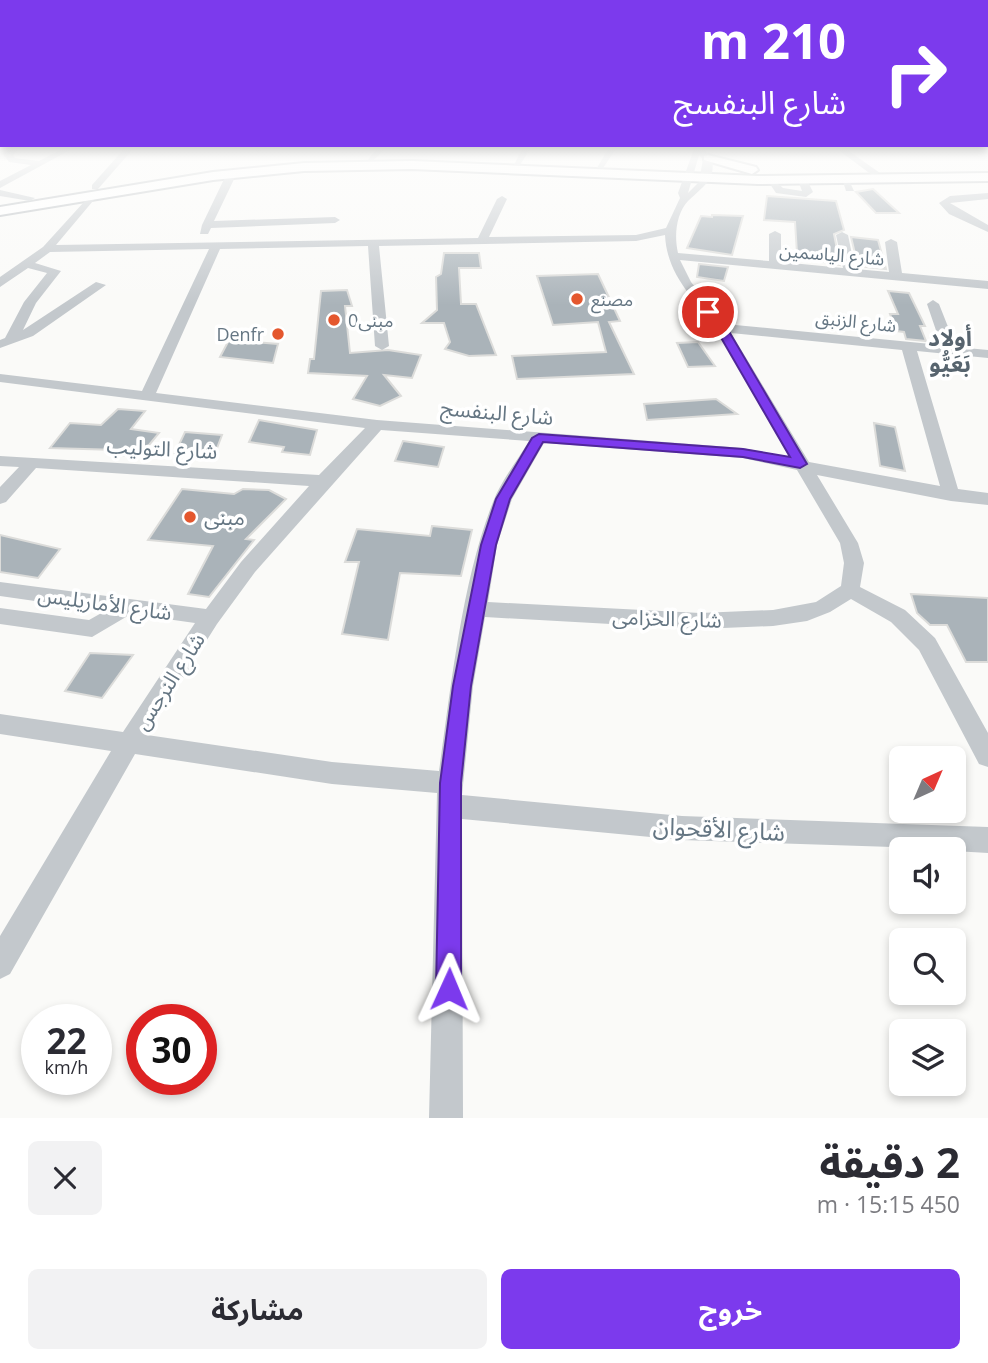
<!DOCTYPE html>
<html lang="ar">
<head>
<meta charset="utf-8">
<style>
  :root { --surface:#fff; --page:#f2f2f3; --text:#2b2b33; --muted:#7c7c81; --accent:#7c3aed }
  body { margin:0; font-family:"Open Sans","Noto Sans Arabic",sans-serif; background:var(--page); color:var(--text); direction:rtl; height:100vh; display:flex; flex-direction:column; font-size:26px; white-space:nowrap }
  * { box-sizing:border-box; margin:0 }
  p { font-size:23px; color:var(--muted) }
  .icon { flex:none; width:38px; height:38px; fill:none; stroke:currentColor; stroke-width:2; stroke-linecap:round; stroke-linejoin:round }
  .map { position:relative; height:1118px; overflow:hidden; direction:ltr }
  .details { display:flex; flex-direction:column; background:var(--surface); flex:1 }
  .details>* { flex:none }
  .top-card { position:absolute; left:0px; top:0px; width:989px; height:147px; box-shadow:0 4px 10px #0003; direction:rtl; background:#7c3aed; color:#fff; overflow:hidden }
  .needle { width:46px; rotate:44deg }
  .controls { position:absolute; left:889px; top:746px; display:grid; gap:14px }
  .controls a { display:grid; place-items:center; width:77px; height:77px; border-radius:10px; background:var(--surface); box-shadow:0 4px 10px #0003; font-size:35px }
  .speed { position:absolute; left:21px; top:1004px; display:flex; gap:14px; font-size:35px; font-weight:700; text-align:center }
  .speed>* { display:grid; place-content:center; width:91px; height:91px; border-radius:50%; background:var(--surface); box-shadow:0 4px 10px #0003; line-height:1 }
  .speed small { font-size:18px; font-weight:400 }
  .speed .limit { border:10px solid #d22; background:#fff; color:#111 }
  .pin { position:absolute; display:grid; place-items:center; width:60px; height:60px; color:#fff; margin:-30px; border:4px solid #fff; border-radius:50%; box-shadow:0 2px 7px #0007 }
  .me { position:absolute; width:77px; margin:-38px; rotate:1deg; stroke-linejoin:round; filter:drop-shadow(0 0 5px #0008) }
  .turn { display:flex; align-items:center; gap:24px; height:147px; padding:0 28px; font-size:32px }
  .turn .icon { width:91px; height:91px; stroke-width:2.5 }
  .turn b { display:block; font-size:49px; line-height:60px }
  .round { display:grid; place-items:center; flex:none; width:74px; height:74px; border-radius:10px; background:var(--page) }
  .head { display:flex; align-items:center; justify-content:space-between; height:119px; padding:0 28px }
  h1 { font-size:42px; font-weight:700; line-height:52px }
  .button { display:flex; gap:14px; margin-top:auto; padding:14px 28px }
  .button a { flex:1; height:80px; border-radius:10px; background:var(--accent); color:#fff; font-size:28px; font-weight:700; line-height:80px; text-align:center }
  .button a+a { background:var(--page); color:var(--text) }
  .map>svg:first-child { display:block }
  .building { fill:#aab3b9; stroke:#dcdcda; stroke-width:2 }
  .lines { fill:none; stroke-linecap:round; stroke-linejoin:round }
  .major-casing { stroke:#b5babe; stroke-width:4 }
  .minor { fill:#c3c8cc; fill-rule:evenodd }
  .major { fill:#fff; fill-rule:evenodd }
  .route { fill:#7c3aed; stroke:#51269a; stroke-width:2 }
  .poi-dot { fill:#e4572e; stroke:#fff; stroke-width:2.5 }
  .labels { text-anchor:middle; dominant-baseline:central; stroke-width:7; stroke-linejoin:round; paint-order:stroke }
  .far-street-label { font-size:18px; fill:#657683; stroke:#fff }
  .far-poi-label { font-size:18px; fill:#657683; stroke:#fff; text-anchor:start }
  .street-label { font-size:21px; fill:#657683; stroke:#fff }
  .poi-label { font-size:21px; fill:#657683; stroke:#fff; text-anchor:start }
  .far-district-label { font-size:23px; font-weight:bold; fill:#57646e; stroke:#fff }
  .near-street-label { font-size:24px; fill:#657683; stroke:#fff }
</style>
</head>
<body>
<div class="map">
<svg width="988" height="1118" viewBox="0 0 988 1118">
  <rect width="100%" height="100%" fill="#fafaf8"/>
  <!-- building -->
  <g class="building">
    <path d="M873 189 899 213H876L856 192Z"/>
    <path d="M767 196 836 201 844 230 834 234 840 265 803 258 797 253 795 222 764 220Z"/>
    <path d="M712 215 743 216 732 255 687 248 701 216 712 217Z"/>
    <path d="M851 237 878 240 886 269 858 266Z"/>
    <path d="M444 253H479L481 268H459L461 304H476L496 355 469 356 445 349 450 342 444 323H422L437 310 436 277 441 274Z"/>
    <path d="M699 264 728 267 724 281 697 277Z"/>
    <path d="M598 274 620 321 609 322 634 374 517 379 512 356 606 352 598 322 553 325 537 276Z"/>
    <path d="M347 290 352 306H345L350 353 388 350 421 355 412 378 384 375 401 396 380 406 353 399 367 376 308 373 310 359H314L321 291Z"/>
    <path d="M888 291 909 293 925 326H920L926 341 906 339 904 332 896 331 890 314H898Z"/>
    <path d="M229 340 278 344 273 363 220 357Z"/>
    <path d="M698 342 715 366 688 367 677 343Z"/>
    <path d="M716 399 737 414 647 420 644 404Z"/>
    <path d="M118 409 145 411 131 429 159 433 139 457 114 455 118 450 50 448 70 423 101 425Z"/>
    <path d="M259 420 317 430 310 455 282 452 284 447 249 442Z"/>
    <path d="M874 423 895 427 905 471 880 466Z"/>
    <path d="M185 432 222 435 214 456 175 453Z"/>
    <path d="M403 441 444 447 438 467 395 461Z"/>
    <path d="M182 489 234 494 243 489 269 490 286 499 246 539 254 540 209 597 188 594 213 546 148 540Z"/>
    <path d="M432 526 472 530 461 576 400 573 388 640 342 634 359 562H345L357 529 430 536Z"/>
    <path d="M0 535 60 549 38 578 0 572Z"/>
    <path d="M911 594 988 598V662H966L947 625H930L917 613Z"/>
    <path d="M90 653 133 655 102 698 65 691Z"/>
  </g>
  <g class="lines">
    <!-- major casing -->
    <g class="major-casing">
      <g id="major">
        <path d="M708 155 756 167 758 170 752 174 704 160V156Z"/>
        <path d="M412 161 758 176 988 173V181L758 184 412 169 304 171 213 180 0 215V207L213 172 304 163Z"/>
      </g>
    </g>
    <!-- minor -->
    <g class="minor">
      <path d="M10 149H19L13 155 15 158 39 161 62 149H72L0 188V181L31 165 9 162 3 154Z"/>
      <path d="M124 149H133L98 189H92V185Z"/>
      <path d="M254 149H263L258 152Z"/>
      <path d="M376 149H385L374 160H368Z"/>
      <path d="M522 149H530L520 165H514Z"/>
      <path d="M608 149H616L603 168H597Z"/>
      <path d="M694 149H703L711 156C718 179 702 187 688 201 676 214 674 236 678 253L769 261V234L775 231 781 234V262L843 268 836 235 842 232 848 235 855 269 889 272 885 242 891 239 897 242 902 273 988 281V289L680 260 691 282 725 324 941 345 927 304 933 300 939 304 956 347 988 350V358L917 351 958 489 988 493V505L951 501 817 475 858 543 864 563 860 587 905 610 935 638 988 733V767L979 764 919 650 891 622 851 599 830 612 807 621 773 626 700 629 485 617 473 686 462 795 682 816 988 827V853L954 851V849L682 840 462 819 463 1118H429L437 793 332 784 135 754 10 974 0 979V936L111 751 0 734V714L123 732 195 623 131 614 92 637 0 624V608L89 620 105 611 0 596V582L206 609 241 562 309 486 36 468 6 502 0 504V487L19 467 0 466V456L319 475 365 428 0 382V374L142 391 209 249 50 252 35 263 61 271 36 303 23 330 96 282 106 285 33 336 0 348V340L5 338 24 302 47 273 28 268 0 287V277L43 247 93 192 98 195 56 245 478 238 497 199 502 196 507 199 489 237 636 235 666 228 680 198 678 193ZM699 155 703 159 699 182 688 193ZM665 235C667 277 696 299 717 332 743 373 766 416 790 458L743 448 377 420 156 393 220 249 368 246 375 346 382 350 389 346 379 246 636 241ZM731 333 902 350 940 486 809 462ZM381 430 529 441C517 461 501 481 493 502 462 580 451 687 439 771L332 762 147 735 217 624 255 572ZM544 443 743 458 797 470 840 543 844 563 841 586 816 602 773 610 700 613 488 602 497 545 512 499Z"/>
      <path d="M837 149H846L880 173 872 175Z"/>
      <path d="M232 170 237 173 214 221 335 217 340 220 335 223 211 228 208 234H200L202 225 227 173Z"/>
      <path d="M766 178H772L783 188 802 191 798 180 806 178 813 192 806 197 776 193Z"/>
      <path d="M842 178H848L854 191H846Z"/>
      <path d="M0 190 35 198 30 201 0 196Z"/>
      <path d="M988 193V199L950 203 988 225V232L949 214 939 203 950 196Z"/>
    </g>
    <!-- major -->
    <use href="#major" class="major"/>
  </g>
  <!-- sky -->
  <linearGradient id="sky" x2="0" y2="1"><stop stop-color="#96bcdc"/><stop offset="0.49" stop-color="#fdfdfc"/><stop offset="1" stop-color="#fdfdfc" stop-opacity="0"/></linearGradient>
  <rect width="988" height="305" fill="url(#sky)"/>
  <!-- route -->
  <path class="route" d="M704 310H712L727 328 807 464 800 468 743 457 543 442 510 499 496 545 471 686 461 783V989L458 998 449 1002 440 998 436 989 440 783 453 686 481 545 496 499 532 438 539 434 743 449 790 457 716 329 702 312Z"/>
  <!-- markers -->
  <g class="poi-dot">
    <circle cx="577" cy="299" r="7"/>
    <circle cx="334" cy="320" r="7"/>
    <circle cx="278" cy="334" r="7"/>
    <circle cx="190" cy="517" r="7"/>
  </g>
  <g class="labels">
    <!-- far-street labels -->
    <g class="far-street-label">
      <text transform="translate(832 254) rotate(5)">شارع الياسمين</text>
      <text transform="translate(856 321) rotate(6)">شارع الزنبق</text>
    </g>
    <!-- far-poi labels -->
    <g class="far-poi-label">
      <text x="591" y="299">مصنع</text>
      <text x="348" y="320">مبنى0</text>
      <text x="264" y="334" text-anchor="end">Denfr</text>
    </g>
    <!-- street labels -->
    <g class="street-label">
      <text transform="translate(497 412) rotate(5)">شارع البنفسج</text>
      <text transform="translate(162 448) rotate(3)">شارع التوليب</text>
      <text transform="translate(105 603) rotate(8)">شارع الأماريليس</text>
      <text transform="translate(667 618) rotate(2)">شارع الخزامى</text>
      <text transform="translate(169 681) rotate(-57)">شارع النرجس</text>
    </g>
    <!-- poi labels -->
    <g class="poi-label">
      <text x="204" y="517">مبنى</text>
    </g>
    <!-- far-district labels -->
    <g class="far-district-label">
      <text x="950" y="337">أولاد<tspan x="950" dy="26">بَعَيُّو</tspan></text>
    </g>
    <!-- near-street labels -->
    <g class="near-street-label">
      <text transform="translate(719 828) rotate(3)">شارع الأقحوان</text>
    </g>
  </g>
</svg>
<div class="controls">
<a><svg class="needle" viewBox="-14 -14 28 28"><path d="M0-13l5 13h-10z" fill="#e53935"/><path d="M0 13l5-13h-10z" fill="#7c7c81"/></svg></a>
<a><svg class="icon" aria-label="sound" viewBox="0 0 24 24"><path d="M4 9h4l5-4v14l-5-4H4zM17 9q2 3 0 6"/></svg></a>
<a><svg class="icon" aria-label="search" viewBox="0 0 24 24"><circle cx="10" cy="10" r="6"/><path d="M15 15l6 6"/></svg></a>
<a><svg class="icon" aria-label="layers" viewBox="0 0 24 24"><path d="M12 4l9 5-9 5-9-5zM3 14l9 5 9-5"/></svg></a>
</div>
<div class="speed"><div>22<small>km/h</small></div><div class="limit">30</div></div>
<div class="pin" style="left:708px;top:312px;background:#d93025"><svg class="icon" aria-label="arrive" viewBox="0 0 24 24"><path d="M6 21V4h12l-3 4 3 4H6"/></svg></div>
<svg class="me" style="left:449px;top:989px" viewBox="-20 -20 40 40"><path d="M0-17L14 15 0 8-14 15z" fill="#7c3aed" stroke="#fff" stroke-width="4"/></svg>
<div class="top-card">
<div class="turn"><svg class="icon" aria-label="right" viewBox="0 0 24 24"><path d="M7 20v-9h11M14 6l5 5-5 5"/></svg><div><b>210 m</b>شارع البنفسج</div></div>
</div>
</div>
<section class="details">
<div class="head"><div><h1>2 دقيقة</h1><p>450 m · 15:15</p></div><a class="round"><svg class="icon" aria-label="close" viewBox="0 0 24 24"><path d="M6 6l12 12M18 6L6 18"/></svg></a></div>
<div class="button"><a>خروج</a><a>مشاركة</a></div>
</section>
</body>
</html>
